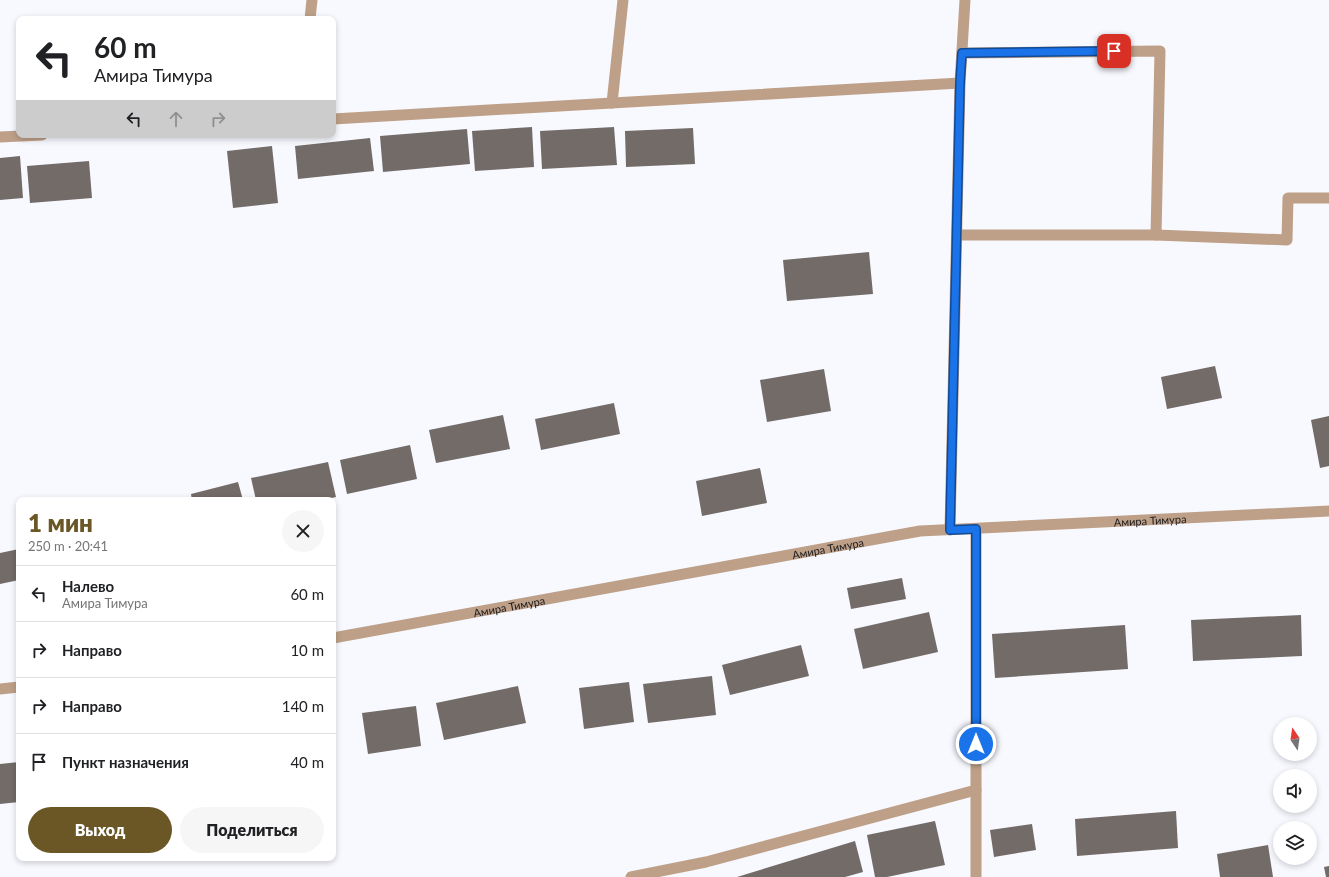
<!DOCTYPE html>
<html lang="ru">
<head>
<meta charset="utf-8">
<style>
  :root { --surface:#fff; --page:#f6f6f6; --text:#202124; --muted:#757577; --line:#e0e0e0; --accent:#6a5725 }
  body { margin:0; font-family:Lato,sans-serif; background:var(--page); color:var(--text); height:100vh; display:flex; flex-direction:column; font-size:15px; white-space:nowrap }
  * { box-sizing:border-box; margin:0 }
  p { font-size:13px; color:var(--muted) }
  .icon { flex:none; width:22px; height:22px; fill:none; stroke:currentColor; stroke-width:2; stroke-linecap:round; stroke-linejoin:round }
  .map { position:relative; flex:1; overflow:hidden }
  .panel { position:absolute; left:16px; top:497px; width:320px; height:364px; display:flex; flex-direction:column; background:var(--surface); border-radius:8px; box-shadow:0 2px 6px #0003 }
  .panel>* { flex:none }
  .hud { position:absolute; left:16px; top:16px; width:320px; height:122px; border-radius:8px; box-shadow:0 2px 6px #0003; background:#fff; color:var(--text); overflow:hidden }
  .needle { width:26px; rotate:347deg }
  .buttons { position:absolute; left:1273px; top:717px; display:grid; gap:8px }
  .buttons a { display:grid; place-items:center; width:44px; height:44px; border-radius:50%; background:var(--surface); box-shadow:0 2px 6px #0003; font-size:20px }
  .pin { position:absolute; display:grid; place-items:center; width:34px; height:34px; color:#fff; margin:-17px; border-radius:8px; box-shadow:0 2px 6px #0006 }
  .me { position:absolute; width:44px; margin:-22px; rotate:0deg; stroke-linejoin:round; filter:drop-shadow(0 0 3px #0008) }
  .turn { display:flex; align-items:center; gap:14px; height:84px; padding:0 12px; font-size:18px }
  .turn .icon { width:52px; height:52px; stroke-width:2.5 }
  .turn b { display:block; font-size:28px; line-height:34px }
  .lanes { display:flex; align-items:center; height:38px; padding:0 12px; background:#0003; justify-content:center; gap:20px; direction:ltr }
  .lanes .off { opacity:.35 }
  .round { display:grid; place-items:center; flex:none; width:42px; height:42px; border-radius:21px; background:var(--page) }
  .summary { display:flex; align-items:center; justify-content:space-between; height:68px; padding:0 12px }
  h1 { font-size:24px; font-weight:800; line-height:30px; color:var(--accent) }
  .primary-button { display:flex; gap:8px; margin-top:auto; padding:8px 12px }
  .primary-button a { flex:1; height:46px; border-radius:24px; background:var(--accent); color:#fff; font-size:16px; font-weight:800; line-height:46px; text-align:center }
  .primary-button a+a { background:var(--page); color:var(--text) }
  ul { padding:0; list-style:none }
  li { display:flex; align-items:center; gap:12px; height:56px; padding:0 12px; border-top:1px solid var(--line) }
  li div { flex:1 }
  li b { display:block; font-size:15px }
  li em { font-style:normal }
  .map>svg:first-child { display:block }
  .building { fill:#726b68 }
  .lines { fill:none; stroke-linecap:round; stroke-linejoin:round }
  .minor { stroke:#bea088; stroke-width:11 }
  .tertiary { stroke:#bea088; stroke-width:11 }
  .route-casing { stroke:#114b97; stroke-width:10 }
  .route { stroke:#1a73e8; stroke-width:7 }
  .labels { text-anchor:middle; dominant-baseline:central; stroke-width:3; stroke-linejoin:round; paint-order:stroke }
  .street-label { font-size:11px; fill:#1a1a1d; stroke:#f8f9ff }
</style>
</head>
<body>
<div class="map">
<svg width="1329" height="877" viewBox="0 0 1329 877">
  <rect width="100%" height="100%" fill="#f8f9ff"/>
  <!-- building -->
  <g class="building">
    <path d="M532 127 534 167 475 171 472 131Z"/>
    <path d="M614 127 617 165 542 169 540 131Z"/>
    <path d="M693 128 695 164 626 167 625 131Z"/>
    <path d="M467 129 470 164 383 172 380 136Z"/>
    <path d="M370 138 374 171 298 179 295 146Z"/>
    <path d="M272 146 278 203 233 208 227 151Z"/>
    <path d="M20 156 23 198 0 200V158Z"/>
    <path d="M89 161 92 198 30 203 27 166Z"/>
    <path d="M869 252 873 294 787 301 783 260Z"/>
    <path d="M1215 366 1222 398 1167 409 1161 377Z"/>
    <path d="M824 369 831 411 767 422 760 380Z"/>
    <path d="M614 403 620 434 541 450 535 419Z"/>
    <path d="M503 415 510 449 436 463 429 430Z"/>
    <path d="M1329 416V466L1320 468 1311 420Z"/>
    <path d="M410 445 417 479 347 494 340 460Z"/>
    <path d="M328 462 336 497 323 500H256L251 478Z"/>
    <path d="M760 468 767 503 702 516 696 481Z"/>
    <path d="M238 482 243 500H192L191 494Z"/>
    <path d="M19 549V580L0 584V553Z"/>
    <path d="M902 578 906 599 851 609 847 588Z"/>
    <path d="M929 612 938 652 863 669 854 629Z"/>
    <path d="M1301 615 1302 656 1193 661 1191 620Z"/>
    <path d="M1125 625 1128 669 995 678 992 634Z"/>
    <path d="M801 645 809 676 730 695 722 665Z"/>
    <path d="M712 676 716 715 648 723 643 684Z"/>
    <path d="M629 682 634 722 584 729 579 688Z"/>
    <path d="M518 686 526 723 444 740 436 703Z"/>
    <path d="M416 706 421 746 368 754 362 713Z"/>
    <path d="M19 762V802L0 804V764Z"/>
    <path d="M1176 811 1178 848 1077 856 1075 819Z"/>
    <path d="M935 821 945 865 887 877H875L867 835Z"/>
    <path d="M1032 824 1036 850 994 857 990 830Z"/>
    <path d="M855 841 863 872 845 877H737Z"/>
    <path d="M1268 845 1273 877H1220L1217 854Z"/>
    <path d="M1329 866V877H1326L1324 867Z"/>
  </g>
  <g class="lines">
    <!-- minor -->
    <g class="minor">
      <path d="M310 19 312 0"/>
      <path d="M962 53 1160 51 1156 235 1287 240 1288 198H1329"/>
      <path d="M612 103 623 0"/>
      <path d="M333 119 960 83"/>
      <path d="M0 137 42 135"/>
      <path d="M957 235H1156"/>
      <path d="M976 529V877"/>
      <path d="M950 530 960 83 965 0"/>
      <path d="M631 877 706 862 976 790"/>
    </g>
    <!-- tertiary -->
    <g class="tertiary">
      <path id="s1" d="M333 638 920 531 1329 511"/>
      <path d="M0 689 19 687"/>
    </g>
  </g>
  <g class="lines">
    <!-- route casing -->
    <g class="route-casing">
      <path id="route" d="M976 744V529L950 530 960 83 962 53 1114 51"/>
    </g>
    <!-- route -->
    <use href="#route" class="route"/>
  </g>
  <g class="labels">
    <!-- street labels -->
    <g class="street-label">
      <text stroke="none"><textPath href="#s1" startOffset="827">Амира Тимура</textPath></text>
      <text stroke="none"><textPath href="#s1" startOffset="503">Амира Тимура</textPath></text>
      <text stroke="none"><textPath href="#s1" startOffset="179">Амира Тимура</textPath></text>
    </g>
  </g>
</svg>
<div class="buttons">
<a><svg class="needle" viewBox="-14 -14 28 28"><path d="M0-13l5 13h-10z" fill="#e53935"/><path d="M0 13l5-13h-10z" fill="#757577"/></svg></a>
<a><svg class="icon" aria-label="sound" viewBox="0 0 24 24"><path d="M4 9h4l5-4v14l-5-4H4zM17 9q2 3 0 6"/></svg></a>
<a><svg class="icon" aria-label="layers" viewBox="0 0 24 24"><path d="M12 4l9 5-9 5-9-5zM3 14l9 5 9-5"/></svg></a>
</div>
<div class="pin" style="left:1114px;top:51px;background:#d93025"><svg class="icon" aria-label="arrive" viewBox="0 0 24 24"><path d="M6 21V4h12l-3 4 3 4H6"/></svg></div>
<svg class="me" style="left:976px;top:744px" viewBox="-20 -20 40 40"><circle r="17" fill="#1a73e8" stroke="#fff" stroke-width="3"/><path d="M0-11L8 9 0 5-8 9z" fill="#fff"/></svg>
<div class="hud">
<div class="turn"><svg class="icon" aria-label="left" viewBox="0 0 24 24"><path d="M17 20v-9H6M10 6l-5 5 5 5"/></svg><div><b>60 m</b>Амира Тимура</div></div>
<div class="lanes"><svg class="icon" aria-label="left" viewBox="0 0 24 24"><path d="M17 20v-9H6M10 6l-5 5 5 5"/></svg><svg class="icon off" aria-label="ahead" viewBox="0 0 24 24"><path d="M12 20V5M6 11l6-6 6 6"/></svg><svg class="icon off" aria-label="right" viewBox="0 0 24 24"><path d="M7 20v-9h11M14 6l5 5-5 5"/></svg></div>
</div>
<section class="panel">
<div class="summary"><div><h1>1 мин</h1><p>250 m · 20:41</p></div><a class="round"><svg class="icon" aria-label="close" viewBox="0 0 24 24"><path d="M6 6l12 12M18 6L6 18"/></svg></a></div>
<ul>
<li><svg class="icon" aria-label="left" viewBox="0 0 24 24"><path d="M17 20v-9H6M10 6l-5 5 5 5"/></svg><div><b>Налево</b><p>Амира Тимура</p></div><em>60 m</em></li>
<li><svg class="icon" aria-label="right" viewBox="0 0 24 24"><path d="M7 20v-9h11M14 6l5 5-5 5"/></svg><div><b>Направо</b></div><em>10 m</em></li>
<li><svg class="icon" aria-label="right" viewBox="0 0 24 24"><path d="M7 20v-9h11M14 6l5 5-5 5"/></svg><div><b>Направо</b></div><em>140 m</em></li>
<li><svg class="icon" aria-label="arrive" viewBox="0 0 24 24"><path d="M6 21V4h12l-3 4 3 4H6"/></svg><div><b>Пункт назначения</b></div><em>40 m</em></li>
</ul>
<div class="primary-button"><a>Выход</a><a>Поделиться</a></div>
</section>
</div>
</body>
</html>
